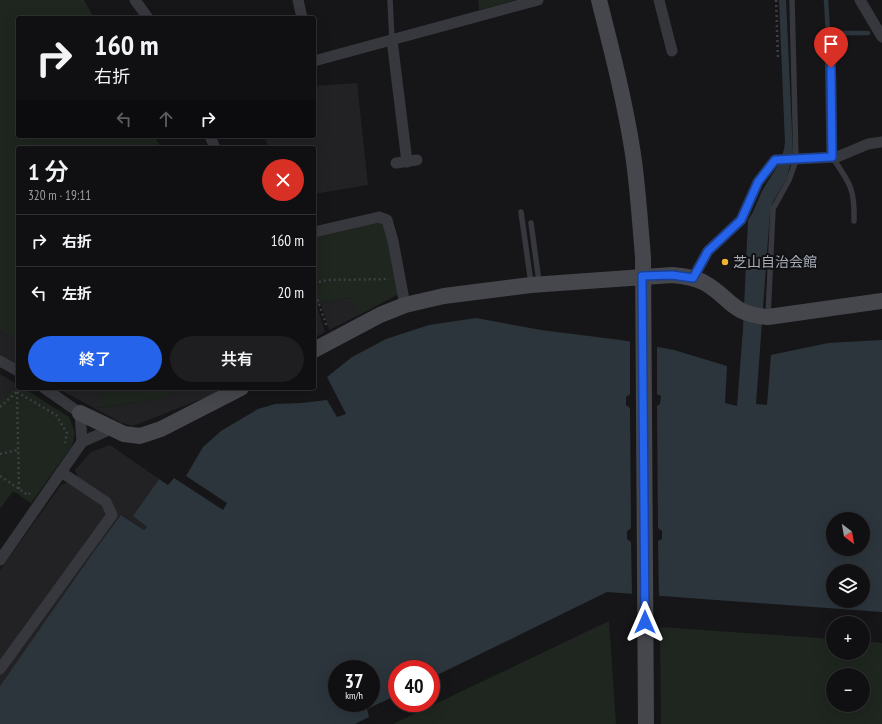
<!DOCTYPE html>
<html lang="ja">
<head>
<meta charset="utf-8">
<style>
  :root { --surface:#101012; --page:#1e1e20; --text:#f1f3f6; --muted:#9c9d9f; --line:#303032; --accent:#2563eb }
  body { margin:0; font-family:"PT Sans Narrow","Noto Sans JP",sans-serif; background:var(--page); color:var(--text); height:100vh; display:flex; flex-direction:column; font-size:15px; white-space:nowrap }
  * { box-sizing:border-box; margin:0 }
  p { font-size:13px; color:var(--muted) }
  .icon { flex:none; width:22px; height:22px; fill:none; stroke:currentColor; stroke-width:2; stroke-linecap:round; stroke-linejoin:round }
  .map { position:relative; flex:1; overflow:hidden }
  .sheet { position:absolute; left:16px; top:146px; width:300px; height:244px; display:flex; flex-direction:column; background:var(--surface); border-radius:4px; box-shadow:0 4px 16px #0002,0 0 0 1px var(--line) }
  .sheet>* { flex:none }
  .top-card { position:absolute; left:16px; top:16px; width:300px; height:122px; border-radius:4px; box-shadow:0 4px 16px #0002,0 0 0 1px var(--line); background:#101012; color:var(--text); overflow:hidden }
  .needle { width:26px; rotate:149deg }
  .fabs { position:absolute; left:826px; top:512px; display:grid; gap:8px }
  .fabs a { display:grid; place-items:center; width:44px; height:44px; border-radius:50%; background:var(--surface); box-shadow:0 4px 16px #0002,0 0 0 1px var(--line); font-size:20px }
  .speed { position:absolute; left:328px; top:660px; display:flex; gap:8px; font-size:20px; font-weight:700; text-align:center }
  .speed>* { display:grid; place-content:center; width:52px; height:52px; border-radius:50%; background:var(--surface); box-shadow:0 4px 16px #0002,0 0 0 1px var(--line); line-height:1 }
  .speed small { font-size:10px; font-weight:400 }
  .speed .limit { border:6px solid #d22; background:#fff; color:#111 }
  .pin { position:absolute; display:grid; place-items:center; width:34px; height:34px; color:#fff; margin:-41px -17px; border-radius:50% 50% 50% 0; rotate:-45deg; box-shadow:0 0 4px #0007 }
  .pin .icon { rotate:45deg }
  .me { position:absolute; width:44px; margin:-22px; rotate:0deg; stroke-linejoin:round; filter:drop-shadow(0 0 3px #0008) }
  .turn { display:flex; align-items:center; gap:14px; height:84px; padding:0 12px; font-size:18px }
  .turn .icon { width:52px; height:52px; stroke-width:2.5 }
  .turn b { display:block; font-size:28px; line-height:34px }
  .lanes { display:flex; align-items:center; height:38px; padding:0 12px; background:#0003; justify-content:center; gap:20px; direction:ltr }
  .lanes .off { opacity:.35 }
  .round { display:grid; place-items:center; flex:none; width:42px; height:42px; border-radius:21px; background:var(--page) }
  .headline { display:flex; align-items:center; justify-content:space-between; height:68px; padding:0 12px }
  h1 { font-size:24px; font-weight:600; line-height:30px }
  .cta { display:flex; gap:8px; margin-top:auto; padding:8px 12px }
  .cta a { flex:1; height:46px; border-radius:24px; background:var(--accent); color:#fff; font-size:16px; font-weight:600; line-height:46px; text-align:center }
  .cta a+a { background:var(--page); color:var(--text) }
  ul { padding:0; list-style:none }
  li { display:flex; align-items:center; gap:12px; height:52px; padding:0 12px; border-top:1px solid var(--line) }
  li div { flex:1 }
  li b { display:block; font-size:15px }
  li em { font-style:normal }
  .map>svg:first-child { display:block }
  .built { fill:#222225 }
  .green { fill:#1e261f; fill-rule:evenodd }
  .water { fill:#2c353c; fill-rule:evenodd }
  .pier { fill:#161618 }
  .lines { fill:none; stroke-linecap:round; stroke-linejoin:round }
  .stream { stroke:#2c353c; stroke-width:4.5 }
  .path { stroke:#3d3f44; stroke-width:2.5; stroke-dasharray:2 3; stroke-linecap:butt }
  .lane { stroke:#37383d; stroke-width:5.5 }
  .street { stroke:#37383d; stroke-width:11 }
  .secondary { stroke:#45474d; stroke-width:16 }
  .route-casing { stroke:#184099; stroke-width:10 }
  .route { stroke:#2563eb; stroke-width:7 }
  .poi-dot { fill:#f2b134; stroke:#111113; stroke-width:1.5 }
  .labels { text-anchor:middle; dominant-baseline:central; stroke-width:4; stroke-linejoin:round; paint-order:stroke }
  .poi-label { font-size:14px; fill:#a8adb8; stroke:#111113; text-anchor:start }
</style>
</head>
<body>
<div class="map">
<svg width="882" height="724" viewBox="0 0 882 724">
  <rect width="100%" height="100%" fill="#161618"/>
  <!-- built -->
  <g class="built">
    <path d="M357 83 368 185 314 194V148H268L265 136H314V86Z"/>
    <path d="M314 296 325 332 314 338Z"/>
    <path d="M353 297 359 315 329 330 321 304Z"/>
    <path d="M0 331 18 341V368L0 358Z"/>
    <path d="M0 374 18 385 0 400Z"/>
    <path d="M57 388H95L104 394 98 408 156 399 183 388H213L217 393 133 426 122 423Z"/>
    <path d="M110 445 159 479 133 516 147 527 144 530 122 515 0 686V570L61 485 78 478 75 470 91 452Z"/>
  </g>
  <!-- green -->
  <g class="green">
    <path d="M0 0H84L94 18H18V136H154L161 148H18V341L0 331Z"/>
    <path d="M478 0H515L479 10Z"/>
    <path d="M377 219 384 222 399 294 359 315 352 297 317 305 314 296V235Z"/>
    <path d="M18 385V388H23L69 417 75 433 72 446 31 503 13 491 0 509V400Z"/>
    <path d="M95 388H183L156 399 97 408 104 394Z"/>
    <path d="M609 621 616 724H393Z"/>
    <path d="M660 627 833 639V653H863V641L882 643V724H661ZM833 675H863V705H833Z"/>
  </g>
  <!-- water -->
  <path class="water" d="M779 0H786L793 153 787 178 773 202 770 212 756 404 767 405 771 355 828 343 882 340V612L607 592 431 678V669H397V695L367 709 369 717 355 724H0V686L95 550 121 515 144 530 147 527 133 516 159 479 168 485 174 478 223 510 227 503 186 476 203 447 221 431 258 409 275 404 301 403 327 400 337 417 346 414 327 377 352 357 386 339 429 325 476 318 541 330 621 340 674 350 727 366 725 403 737 406 743 329 748 220C756 209 758 197 765 186 774 171 783 161 785 143ZM833 519H863V549H833ZM833 571H863V601H833ZM337 669H371V703H337Z"/>
  <!-- pier -->
  <path class="pier" d="M630 339 657 344V394L661 396 660 404 657 406 658 528 662 531V539L658 541 659 598 632 596 631 542 627 539V531L631 528 630 408 626 405V397L630 394Z"/>
  <g class="lines">
    <!-- stream -->
    <path class="stream" d="M826 0 828 33H868"/>
    <!-- path -->
    <g class="path">
      <path d="M776 0 778 59"/>
      <path d="M314 283 328 280 389 279"/>
      <path d="M314 290 327 327"/>
      <path d="M17 392 56 415 67 433 65 443"/>
      <path d="M17 392 19 489"/>
      <path d="M0 407 21 388"/>
      <path d="M0 454 18 450"/>
      <path d="M0 476 28 495 30 493"/>
    </g>
    <!-- lane -->
    <g class="lane">
      <path d="M390 0 392 40"/>
      <path d="M832 157C850 183 855 189 854 221"/>
      <path d="M521 212 531 283"/>
      <path d="M531 223 539 282"/>
      <path d="M768 316 773 209 789 180 796 160 792 0"/>
    </g>
    <!-- street -->
    <g class="street">
      <path d="M135 0 148 18"/>
      <path d="M298 0 302 18"/>
      <path d="M659 0 672 51"/>
      <path d="M860 0 882 37"/>
      <path d="M830 39 832 157"/>
      <path d="M392 40 407 162"/>
      <path d="M314 61 538 0"/>
      <path d="M210 136 215 148"/>
      <path d="M396 163 417 160"/>
      <path d="M314 232 379 217 387 220 393 241 405 305"/>
      <path d="M693 278 708 251 741 220 758 182 775 160 837 157 868 144 882 142"/>
      <path d="M0 361 18 371"/>
      <path d="M82 442 111 429"/>
      <path d="M0 560 82 442 80 413 44 388"/>
      <path d="M0 669 112 515 106 502 61 472"/>
    </g>
    <!-- secondary -->
    <g class="secondary">
      <path d="M599 0C612 51 625 102 633 154 638 188 640 223 643 257L646 724"/>
      <path d="M314 350 380 315 405 305 444 296 531 285 672 275C683 276 693 277 703 282 731 297 729 314 768 317L882 301"/>
      <path d="M80 413 124 434 140 436 161 429 241 388"/>
    </g>
  </g>
  <g class="lines">
    <!-- route casing -->
    <g class="route-casing">
      <path id="route" d="M645 622 642 276 672 275 693 278 708 251 741 220 758 182 775 160 832 157 831 68"/>
    </g>
    <!-- route -->
    <use href="#route" class="route"/>
  </g>
  <!-- markers -->
  <circle class="poi-dot" cx="725" cy="262" r="4"/>
  <g class="labels">
    <!-- poi labels -->
    <g class="poi-label">
      <text x="733" y="262">芝山自治会館</text>
    </g>
  </g>
</svg>
<div class="fabs">
<a><svg class="needle" viewBox="-14 -14 28 28"><path d="M0-13l5 13h-10z" fill="#e53935"/><path d="M0 13l5-13h-10z" fill="#9c9d9f"/></svg></a>
<a><svg class="icon" aria-label="layers" viewBox="0 0 24 24"><path d="M12 4l9 5-9 5-9-5zM3 14l9 5 9-5"/></svg></a>
<a>+</a>
<a>−</a>
</div>
<div class="speed"><div>37<small>km/h</small></div><div class="limit">40</div></div>
<div class="pin" style="left:831px;top:68px;background:#d93025"><svg class="icon" aria-label="arrive" viewBox="0 0 24 24"><path d="M6 21V4h12l-3 4 3 4H6"/></svg></div>
<svg class="me" style="left:645px;top:622px" viewBox="-20 -20 40 40"><path d="M0-17L14 15 0 8-14 15z" fill="#2563eb" stroke="#fff" stroke-width="4"/></svg>
<div class="top-card">
<div class="turn"><svg class="icon" aria-label="right" viewBox="0 0 24 24"><path d="M7 20v-9h11M14 6l5 5-5 5"/></svg><div><b>160 m</b>右折</div></div>
<div class="lanes"><svg class="icon off" aria-label="left" viewBox="0 0 24 24"><path d="M17 20v-9H6M10 6l-5 5 5 5"/></svg><svg class="icon off" aria-label="ahead" viewBox="0 0 24 24"><path d="M12 20V5M6 11l6-6 6 6"/></svg><svg class="icon" aria-label="right" viewBox="0 0 24 24"><path d="M7 20v-9h11M14 6l5 5-5 5"/></svg></div>
</div>
<section class="sheet">
<div class="headline"><div><h1>1 分</h1><p>320 m · 19:11</p></div><a class="round" style="background:#d93025;color:#fff"><svg class="icon" aria-label="close" viewBox="0 0 24 24"><path d="M6 6l12 12M18 6L6 18"/></svg></a></div>
<ul>
<li><svg class="icon" aria-label="right" viewBox="0 0 24 24"><path d="M7 20v-9h11M14 6l5 5-5 5"/></svg><div><b>右折</b></div><em>160 m</em></li>
<li><svg class="icon" aria-label="left" viewBox="0 0 24 24"><path d="M17 20v-9H6M10 6l-5 5 5 5"/></svg><div><b>左折</b></div><em>20 m</em></li>
</ul>
<div class="cta"><a>終了</a><a>共有</a></div>
</section>
</div>
</body>
</html>
